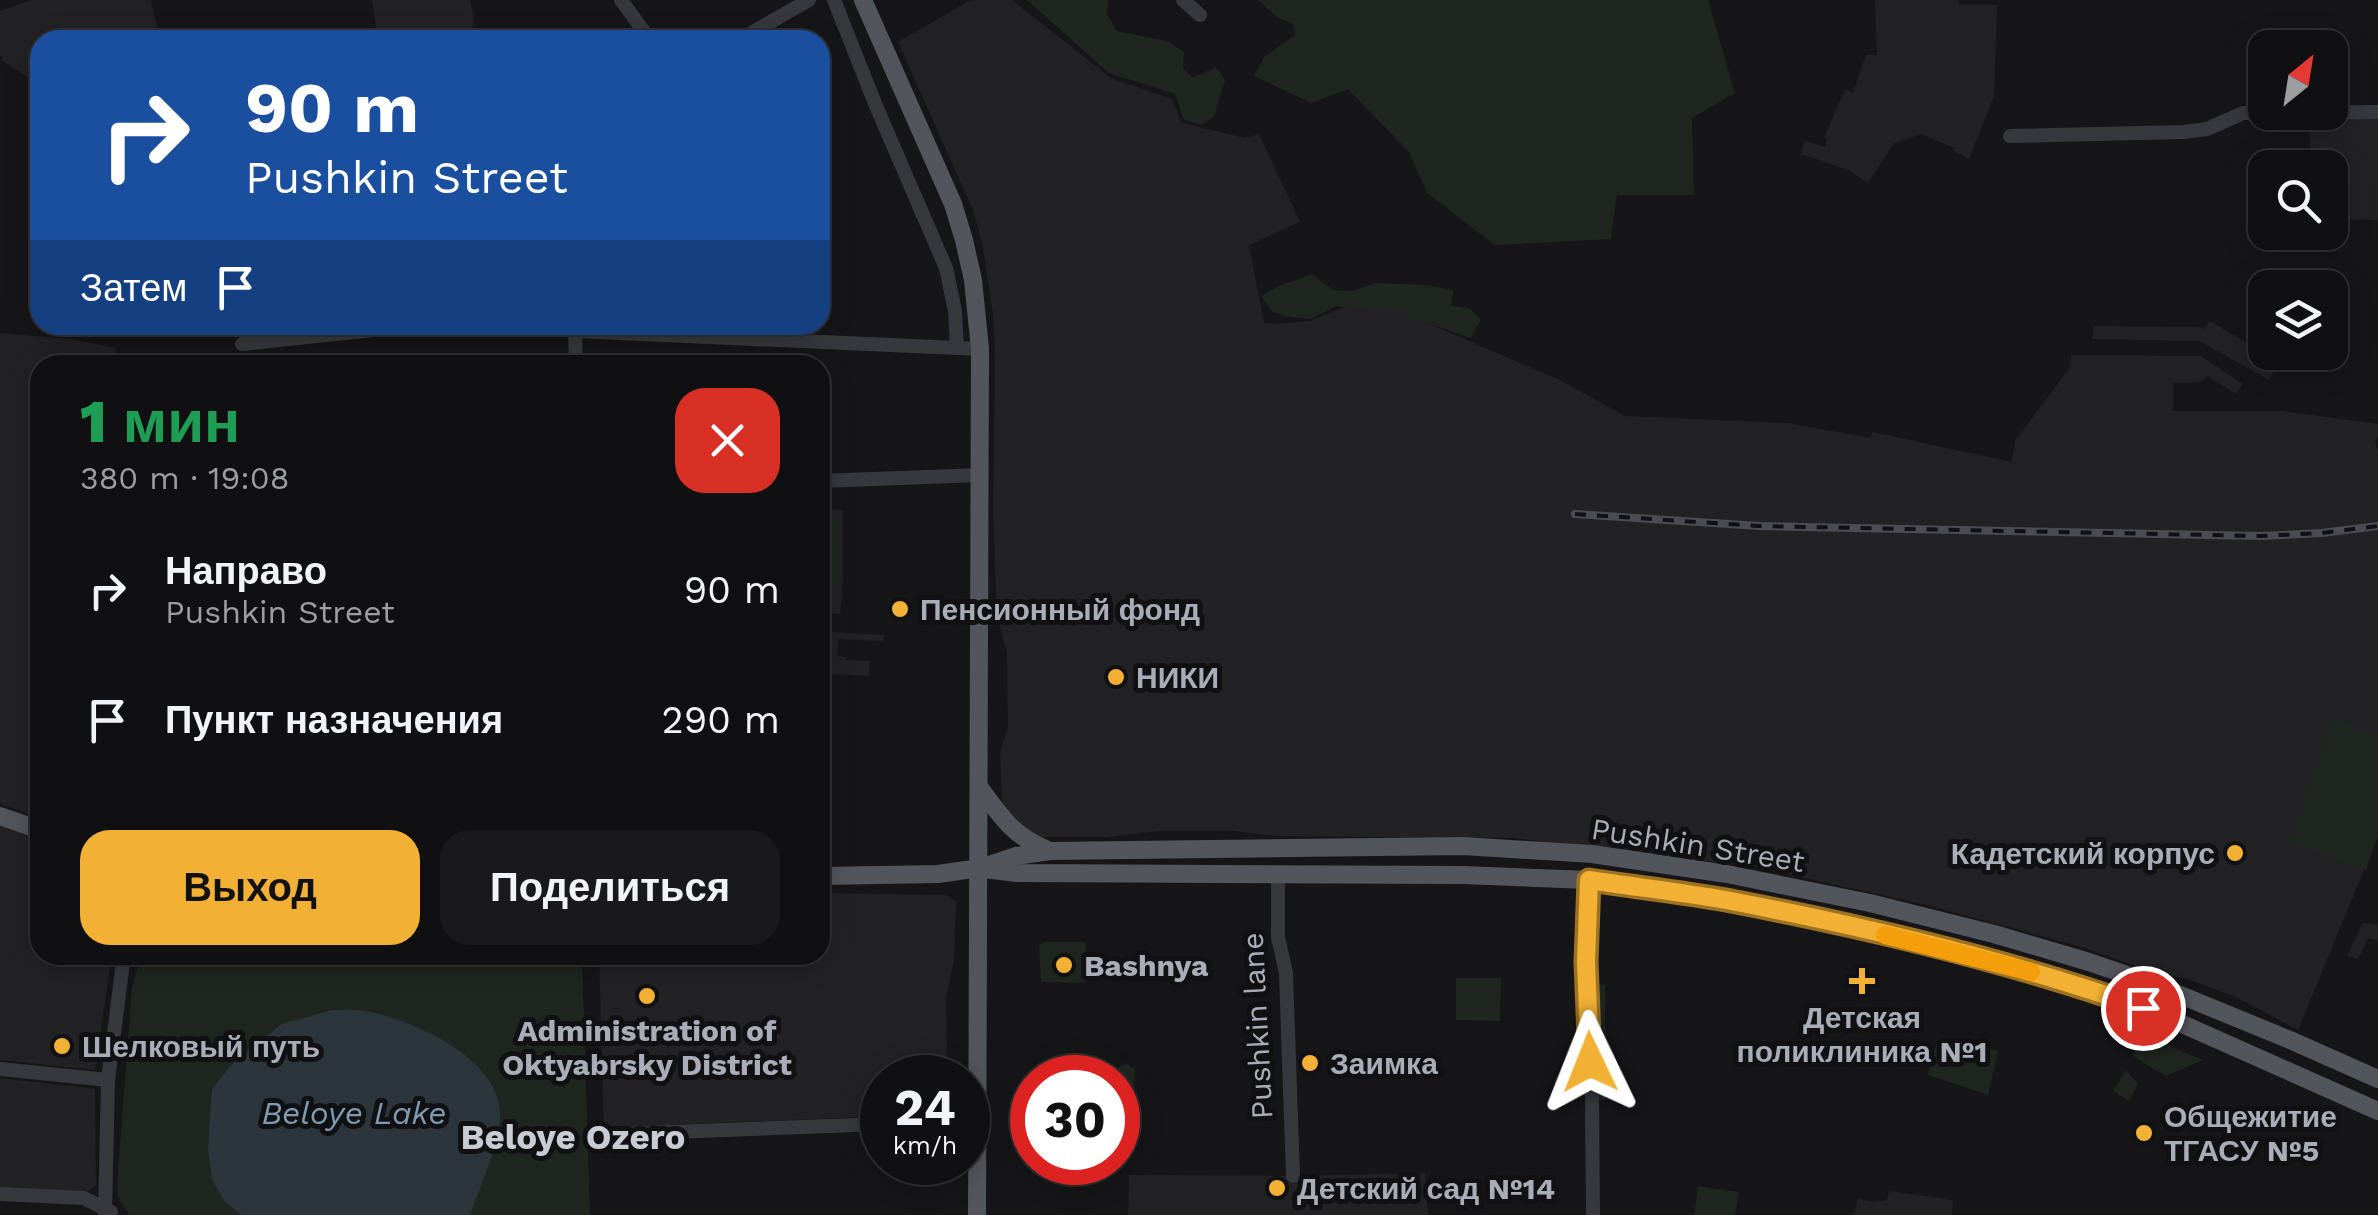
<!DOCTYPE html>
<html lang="ru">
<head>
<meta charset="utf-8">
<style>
  :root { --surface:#101012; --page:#19191b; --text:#f1f3f6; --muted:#9c9d9f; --line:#303032; --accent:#f2b134 }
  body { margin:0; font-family:"Work Sans",sans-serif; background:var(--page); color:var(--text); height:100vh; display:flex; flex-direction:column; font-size:38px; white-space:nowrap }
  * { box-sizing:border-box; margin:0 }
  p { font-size:32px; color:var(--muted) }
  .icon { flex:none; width:55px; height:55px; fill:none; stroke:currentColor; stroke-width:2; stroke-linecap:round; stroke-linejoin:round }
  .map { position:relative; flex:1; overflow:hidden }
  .sheet { position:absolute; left:30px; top:355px; width:800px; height:610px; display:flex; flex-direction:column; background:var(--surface); border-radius:30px; box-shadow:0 5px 25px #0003,0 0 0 2px var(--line) }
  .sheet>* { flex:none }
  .guide { position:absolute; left:30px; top:30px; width:800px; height:305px; border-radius:30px; box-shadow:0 5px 25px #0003,0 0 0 2px var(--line); background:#1a4fa0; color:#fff; overflow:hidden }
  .needle { width:65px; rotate:30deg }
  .controls { position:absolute; left:2248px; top:30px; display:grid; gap:20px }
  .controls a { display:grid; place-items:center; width:100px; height:100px; border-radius:20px; background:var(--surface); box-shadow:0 5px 25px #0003,0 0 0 2px var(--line); font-size:50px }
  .speed { position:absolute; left:860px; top:1055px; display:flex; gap:20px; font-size:50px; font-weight:700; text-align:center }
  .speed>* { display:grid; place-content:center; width:130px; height:130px; border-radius:50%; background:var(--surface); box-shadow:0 5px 25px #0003,0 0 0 2px var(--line); line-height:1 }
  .speed small { font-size:25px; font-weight:400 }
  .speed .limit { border:15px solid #d22; background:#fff; color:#111 }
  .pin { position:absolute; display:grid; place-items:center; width:85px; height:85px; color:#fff; margin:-42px; border:5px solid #fff; border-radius:50%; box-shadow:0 2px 10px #0007 }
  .me { position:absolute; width:110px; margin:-55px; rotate:358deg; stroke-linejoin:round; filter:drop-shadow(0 0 8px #0008) }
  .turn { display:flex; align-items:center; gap:35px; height:210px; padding:0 50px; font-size:45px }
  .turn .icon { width:130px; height:130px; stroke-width:2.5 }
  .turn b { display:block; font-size:70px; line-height:85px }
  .then { display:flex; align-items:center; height:95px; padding:0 50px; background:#0003; gap:20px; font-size:38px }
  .round { display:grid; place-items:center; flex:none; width:105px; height:105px; border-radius:30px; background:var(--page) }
  .overview { display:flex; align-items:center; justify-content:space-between; height:170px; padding:0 50px }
  h1 { font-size:60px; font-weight:800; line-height:75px; color:#1e9e55 }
  .action { display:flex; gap:20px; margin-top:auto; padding:20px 50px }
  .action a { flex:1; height:115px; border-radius:30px; background:var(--accent); color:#111; font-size:40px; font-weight:800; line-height:115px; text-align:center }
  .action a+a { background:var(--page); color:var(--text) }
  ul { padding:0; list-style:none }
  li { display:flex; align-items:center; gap:30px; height:130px; padding:0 50px }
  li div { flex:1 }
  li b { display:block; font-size:38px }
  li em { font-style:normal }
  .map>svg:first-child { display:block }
  .built { fill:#222225 }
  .green { fill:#1e261f }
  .water { fill:#2c353c }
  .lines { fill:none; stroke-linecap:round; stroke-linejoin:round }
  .minor { stroke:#37383d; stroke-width:14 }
  .major { stroke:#53555c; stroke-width:18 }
  .rail-casing { stroke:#4a4c52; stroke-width:8 }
  .rail { stroke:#111113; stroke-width:4; stroke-dasharray:11; stroke-linecap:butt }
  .route-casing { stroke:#9d7322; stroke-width:25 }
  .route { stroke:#f2b134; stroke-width:18 }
  .slow { stroke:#f59e0b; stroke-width:18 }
  .poi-dot { fill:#f2b134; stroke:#111113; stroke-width:4 }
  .labels { text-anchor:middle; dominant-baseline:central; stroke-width:10; stroke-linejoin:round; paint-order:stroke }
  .poi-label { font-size:30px; font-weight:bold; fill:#a8adb8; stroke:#111113; text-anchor:start }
  .street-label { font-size:30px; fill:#a8adb8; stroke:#111113 }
  .water-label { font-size:32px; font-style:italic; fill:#7f9bb3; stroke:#111113 }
  .quarter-label { font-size:35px; font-weight:bold; fill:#c9ccd4; stroke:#111113 }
</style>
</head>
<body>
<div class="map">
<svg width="2378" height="1215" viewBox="0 0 2378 1215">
  <rect width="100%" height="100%" fill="#161618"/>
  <!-- built -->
  <g class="built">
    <path d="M32 0H151L160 40H40V85L1 60 3 57 0 55V11Z"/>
    <path d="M372 0H470L474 18 471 40H378Z"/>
    <path d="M971 0H1012L1111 78 1172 99 1182 123 1245 138 1259 134 1300 222 1249 245 1264 323 1271 324 1309 321 1356 303 1392 308 1560 380 1625 416 1788 423 1870 438 1873 432 2012 462 2015 441 2070 367 2071 355 2201 356 2243 384 2236 394 2208 376 2200 382 2173 383V411H2283L2378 424V438L2375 440 2378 452V836L2298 1030 2238 998 2185 978 2160 975 2085 948 1927 905 1749 866 1513 838 1274 836 1234 831H1161L1107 837H1035L1005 810 1002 802 1000 753 1008 728 1007 652 997 615 993 510 995 356 993 314 983 247 973 210 898 42Z"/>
    <path d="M1875 0H1958L1959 5H1997L1994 96 1969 159 1953 150 1954 148 1921 134 1893 144 1868 183 1848 170 1801 154 1805 141 1825 147 1827 140 1824 138 1845 89 1853 93 1866 55H1877Z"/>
    <path d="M2378 118V220L2330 219V168L2310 167V119Z"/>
    <path d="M2210 321 2279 362 2269 380 2200 341 2092 339 2094 326 2198 327 2204 329Z"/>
    <path d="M0 333 71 339 116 348 115 365H40V818L0 804Z"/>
    <path d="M820 510H843V581L840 614 820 613Z"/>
    <path d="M830 632 884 635 883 641 838 639 837 656 846 657V660L870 661 869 676 828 674Z"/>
    <path d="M0 825 40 839V955H112L95 1070 0 1060Z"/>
    <path d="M820 893 945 895 956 901 954 961 946 997 947 1068 944 1077 882 1078V1116L604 1128 599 955H820Z"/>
    <path d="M2363 923 2378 925V941L2368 938 2358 959 2347 956Z"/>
    <path d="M0 1078 95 1089 96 1185 86 1192 0 1189Z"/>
    <path d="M1425 1173 1428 1215H1128L1129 1175 1293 1176Z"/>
    <path d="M1889 1191 1953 1200 1952 1215H1854L1858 1199 1872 1202 1887 1200Z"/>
  </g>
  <!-- green -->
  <g class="green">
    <path d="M1027 0H1108L1107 14 1117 31 1167 41 1184 52 1183 68 1193 78 1216 67 1225 80 1214 116 1202 125 1184 120 1175 94 1109 73Z"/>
    <path d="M1258 0H1708L1735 93 1692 118 1694 195H1617L1611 239 1495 245 1427 193 1409 152 1348 89 1311 103 1254 76 1264 57 1295 35 1293 24 1276 16Z"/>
    <path d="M1311 274 1334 290 1352 291 1376 283 1426 285 1454 290 1450 306 1469 308 1481 320 1471 338 1392 311 1336 306 1311 319 1285 316 1271 311 1262 296C1274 286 1296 281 1311 274Z"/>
    <path d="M820 516H826V520L838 519 839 582 821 584 820 581Z"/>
    <path d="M2334 719 2378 735V836L2366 870 2290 842Z"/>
    <path d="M1044 942H1086V983L1041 982 1039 945Z"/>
    <path d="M143 955H582L590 1215H129L118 1197 117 1184 132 988 139 962Z"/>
    <path d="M1456 978H1501L1500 1021 1456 1020Z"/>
    <path d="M1597 984 1605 985 1606 1100H1599Z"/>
    <path d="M2145 1036 2203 1060 2166 1076 2132 1056Z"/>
    <path d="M1938 1038 1998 1051 1988 1095 1928 1075Z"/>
    <path d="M1125 1063 1135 1069 1134 1099H1122L1121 1110H1118V1078L1110 1077 1116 1069Z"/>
    <path d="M2126 1070 2138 1084 2129 1101 2113 1091Z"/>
    <path d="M1698 1186 1739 1192 1735 1215H1694Z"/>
  </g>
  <!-- water -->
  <path class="water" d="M332 1010C345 1010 358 1009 371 1012 416 1022 495 1057 500 1110 503 1135 479 1190 470 1215H242L224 1201 212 1179 208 1148 212 1089 231 1065 282 1024Z"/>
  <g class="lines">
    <!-- minor -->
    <g class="minor">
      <path d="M621 0 650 40"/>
      <path d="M834 0 876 106 946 268 955 311 957 348"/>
      <path d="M1183 0 1200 15"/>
      <path d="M739 40 809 0"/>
      <path d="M2010 136 2184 132 2207 129 2243 113 2378 112"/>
      <path d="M386 325 392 328 458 325"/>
      <path d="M565 325 575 331 980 349"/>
      <path d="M575 331 576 365"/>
      <path d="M242 344 392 328"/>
      <path d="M820 481 980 475"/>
      <path d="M1278 873V937L1286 973 1293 1176"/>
      <path d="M1589 880 1587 962 1592 1096 1593 1215"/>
      <path d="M0 1069 108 1080"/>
      <path d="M596 1135 882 1124"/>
      <path d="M0 1194 84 1198 111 1212"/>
      <path d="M105 1215 108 1080 124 955"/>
    </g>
    <!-- major -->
    <g class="major">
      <path d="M863 0 953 204 964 240 973 280 980 349 977 1215"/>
      <path d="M980 788C1002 818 1013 836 1048 850"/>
      <path d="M0 816 40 830"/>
      <path d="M985 869 1017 873 1463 875 1589 880 1723 900 1865 930 2076 984 2162 1015 2378 1111"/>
      <path d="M820 876 938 874 980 868 1016 856 1050 851 1463 846 1592 854 1727 874 1870 903 1994 934 2089 962 2156 985 2290 1040 2378 1079"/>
    </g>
    <!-- rail casing -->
    <g class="rail-casing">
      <path id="rail" d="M1575 514 1759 526 2260 536 2322 533 2378 526"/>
    </g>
    <!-- rail -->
    <use href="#rail" class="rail"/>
  </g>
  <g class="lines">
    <!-- route casing -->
    <g class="route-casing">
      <path id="route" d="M1590 1062 1586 962 1589 880C1635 887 1681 892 1726 900 1867 927 2008 960 2143 1008"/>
    </g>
    <!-- route -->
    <use href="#route" class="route"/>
    <!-- slow -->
    <path class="slow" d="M1885 935 2031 972"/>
  </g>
  <!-- markers -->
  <g class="poi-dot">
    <circle cx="900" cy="609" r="10"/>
    <circle cx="1116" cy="677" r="10"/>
    <circle cx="2235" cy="853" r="10"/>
    <circle cx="1064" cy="965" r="10"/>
    <path d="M1857 966h10v10h10v10h-10v10h-10v-10h-10v-10h10z"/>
    <circle cx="647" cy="996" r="10"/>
    <circle cx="62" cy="1046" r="10"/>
    <circle cx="1310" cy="1063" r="10"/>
    <circle cx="2144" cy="1133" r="10"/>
    <circle cx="1277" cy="1188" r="10"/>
  </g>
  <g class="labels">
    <!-- poi labels -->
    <g class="poi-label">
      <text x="920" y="609">Пенсионный фонд</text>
      <text x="1136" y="677">НИКИ</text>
      <text x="2215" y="853" text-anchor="end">Кадетский корпус</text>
      <text x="1084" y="965">Bashnya</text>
      <text x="1862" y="1017" text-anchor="middle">Детская<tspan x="1862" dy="34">поликлиника №1</tspan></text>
      <text x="647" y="1030" text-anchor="middle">Administration of<tspan x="647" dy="34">Oktyabrsky District</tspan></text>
      <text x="82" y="1046">Шелковый путь</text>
      <text x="1330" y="1063">Заимка</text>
      <text x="2164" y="1116">Общежитие<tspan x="2164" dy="34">ТГАСУ №5</tspan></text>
      <text x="1297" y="1188">Детский сад №14</text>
    </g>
    <!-- street labels -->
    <g class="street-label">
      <text transform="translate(1698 845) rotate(9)">Pushkin Street</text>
      <text transform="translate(1257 1026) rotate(-93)">Pushkin lane</text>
    </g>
    <!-- water labels -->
    <g class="water-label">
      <text x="354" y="1113">Beloye Lake</text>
    </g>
    <!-- quarter labels -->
    <g class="quarter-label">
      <text x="573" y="1137">Beloye Ozero</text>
    </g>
  </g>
</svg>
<div class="controls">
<a><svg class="needle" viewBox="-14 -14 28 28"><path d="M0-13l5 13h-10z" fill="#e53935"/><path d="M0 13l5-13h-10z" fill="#9c9d9f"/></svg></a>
<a><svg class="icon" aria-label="search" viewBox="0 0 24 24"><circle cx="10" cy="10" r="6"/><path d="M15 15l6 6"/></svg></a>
<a><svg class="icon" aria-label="layers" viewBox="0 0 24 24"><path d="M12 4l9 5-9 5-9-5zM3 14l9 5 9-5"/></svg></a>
</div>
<div class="speed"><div>24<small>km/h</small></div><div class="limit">30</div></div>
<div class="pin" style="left:2143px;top:1008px;background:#d93025"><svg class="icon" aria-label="arrive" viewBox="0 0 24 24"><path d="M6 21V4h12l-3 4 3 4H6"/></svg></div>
<svg class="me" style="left:1590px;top:1062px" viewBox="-20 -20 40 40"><path d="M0-17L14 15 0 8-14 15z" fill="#f2b134" stroke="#fff" stroke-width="4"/></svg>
<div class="guide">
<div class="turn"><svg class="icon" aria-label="right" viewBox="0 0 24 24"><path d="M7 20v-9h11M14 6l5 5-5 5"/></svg><div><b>90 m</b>Pushkin Street</div></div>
<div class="then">Затем<svg class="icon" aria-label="arrive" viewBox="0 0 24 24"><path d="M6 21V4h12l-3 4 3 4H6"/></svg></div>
</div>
<section class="sheet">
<div class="overview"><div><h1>1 мин</h1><p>380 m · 19:08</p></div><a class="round" style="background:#d93025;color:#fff"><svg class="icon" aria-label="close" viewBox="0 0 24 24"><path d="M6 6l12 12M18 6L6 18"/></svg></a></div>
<ul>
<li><svg class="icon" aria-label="right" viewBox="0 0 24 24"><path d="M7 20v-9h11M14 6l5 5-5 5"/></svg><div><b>Направо</b><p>Pushkin Street</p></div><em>90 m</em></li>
<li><svg class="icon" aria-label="arrive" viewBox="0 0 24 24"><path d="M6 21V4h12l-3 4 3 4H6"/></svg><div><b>Пункт назначения</b></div><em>290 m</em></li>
</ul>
<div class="action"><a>Выход</a><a>Поделиться</a></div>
</section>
</div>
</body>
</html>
